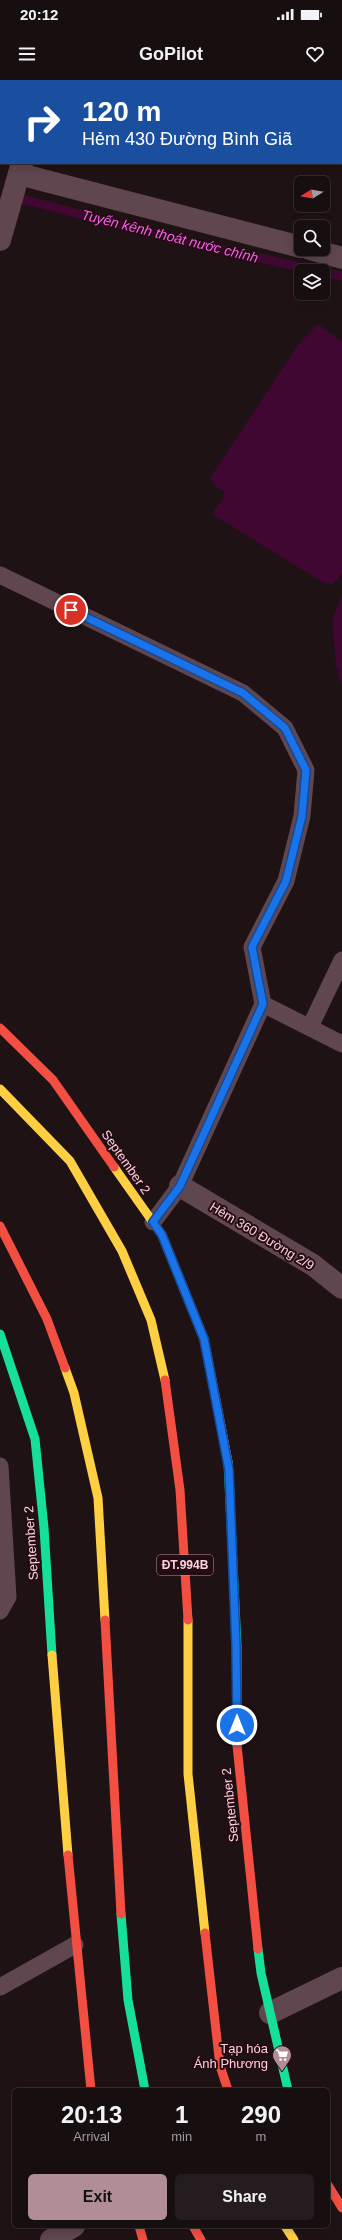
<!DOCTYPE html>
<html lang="en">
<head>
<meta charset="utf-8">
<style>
  :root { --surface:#170e10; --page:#241c1e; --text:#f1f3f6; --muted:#9e9c9f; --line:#362e30; --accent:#b18e97 }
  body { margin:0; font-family:Helvetica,sans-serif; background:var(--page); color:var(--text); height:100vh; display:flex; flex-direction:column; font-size:15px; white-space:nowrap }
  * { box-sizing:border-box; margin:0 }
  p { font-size:13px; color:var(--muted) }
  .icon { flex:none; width:22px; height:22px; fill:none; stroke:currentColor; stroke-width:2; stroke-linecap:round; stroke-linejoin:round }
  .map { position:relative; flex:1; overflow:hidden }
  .drawer { position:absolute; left:12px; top:2008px; width:318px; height:140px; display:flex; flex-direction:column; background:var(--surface); border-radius:6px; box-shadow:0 2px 10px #0003,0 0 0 1px var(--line) }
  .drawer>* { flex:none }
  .banner { position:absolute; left:0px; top:0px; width:342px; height:84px; box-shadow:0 2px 10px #0003,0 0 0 1px var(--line); background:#1a4fa0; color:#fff; overflow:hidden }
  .needle { width:26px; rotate:259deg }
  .controls { position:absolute; left:294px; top:96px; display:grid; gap:8px }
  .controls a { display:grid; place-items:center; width:36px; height:36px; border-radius:6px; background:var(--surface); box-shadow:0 2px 10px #0003,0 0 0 1px var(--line); font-size:20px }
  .pin { position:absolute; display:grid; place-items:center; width:34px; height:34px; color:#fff; margin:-17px; border:2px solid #fff; border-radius:50%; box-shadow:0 1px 4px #0007 }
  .me { position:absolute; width:44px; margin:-22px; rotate:0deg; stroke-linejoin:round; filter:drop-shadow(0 0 3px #0008) }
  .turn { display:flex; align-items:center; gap:14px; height:84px; padding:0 16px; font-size:18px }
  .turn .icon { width:52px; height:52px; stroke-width:2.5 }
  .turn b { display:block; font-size:28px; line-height:34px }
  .eta { display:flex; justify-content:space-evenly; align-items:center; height:68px; text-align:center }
  .eta b { font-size:24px; font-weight:700; line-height:28px }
  .cta { display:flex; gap:8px; margin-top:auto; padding:8px 16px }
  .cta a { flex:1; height:46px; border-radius:6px; background:var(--accent); color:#111; font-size:16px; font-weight:700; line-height:46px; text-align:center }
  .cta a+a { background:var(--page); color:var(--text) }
  .status { display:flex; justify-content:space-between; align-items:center; height:28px; padding:0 20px; background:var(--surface); direction:ltr }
  .status svg { height:11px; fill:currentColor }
  header { display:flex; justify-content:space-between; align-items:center; height:52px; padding:0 16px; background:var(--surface); font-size:18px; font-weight:700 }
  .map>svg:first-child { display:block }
  .water { fill:#400732 }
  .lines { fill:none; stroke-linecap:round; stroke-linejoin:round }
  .stream { stroke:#400732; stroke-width:9 }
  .lane { stroke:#60464f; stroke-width:17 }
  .street { stroke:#60464f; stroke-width:22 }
  .fast { stroke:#16e098; stroke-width:9 }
  .slow { stroke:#ffcf43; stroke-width:9 }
  .jam { stroke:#f24e42; stroke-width:9 }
  .route-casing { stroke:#114b97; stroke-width:10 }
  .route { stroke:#1a73e8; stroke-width:7 }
  .labels { text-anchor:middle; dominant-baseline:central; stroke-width:4; stroke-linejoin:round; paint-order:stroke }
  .shield { fill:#240d12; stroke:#bd96a0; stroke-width:1 }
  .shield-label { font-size:12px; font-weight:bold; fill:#ffd0dd }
  .street-label { font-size:13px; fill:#ffd0dd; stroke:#240d12 }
  .poi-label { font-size:13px; fill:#ffd0dd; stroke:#240d12; text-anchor:end }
  .water-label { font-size:14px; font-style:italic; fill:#ff5ef4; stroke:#240d12 }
</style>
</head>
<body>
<div class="status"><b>20:12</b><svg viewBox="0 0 49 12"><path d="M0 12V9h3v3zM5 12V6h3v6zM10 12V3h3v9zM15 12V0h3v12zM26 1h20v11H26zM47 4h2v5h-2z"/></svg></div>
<header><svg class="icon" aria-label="menu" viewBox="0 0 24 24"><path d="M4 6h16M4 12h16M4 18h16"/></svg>GoPilot<svg class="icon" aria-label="heart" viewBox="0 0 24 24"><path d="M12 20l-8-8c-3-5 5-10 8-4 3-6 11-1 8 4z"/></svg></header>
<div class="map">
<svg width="342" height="2160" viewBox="0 0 342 2160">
  <rect width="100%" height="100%" fill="#1f1215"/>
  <!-- water -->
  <g class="water">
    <path d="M318 244 342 262V493L333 504 324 503 212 434 223 418 224 411 217 408 210 398 298 265Z"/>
    <path d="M342 515V607L336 585 332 541Z"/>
  </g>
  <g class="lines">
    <!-- stream -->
    <g class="stream">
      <path d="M22 119 167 157 318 191"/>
      <path d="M323 192 342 196"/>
    </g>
    <!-- lane -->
    <g class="lane">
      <path d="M0 495 243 613 285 648 306 690 302 736 286 801 252 867 263 924 180 1106 153 1142"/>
      <path d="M263 924 342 964"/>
      <path d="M310 947 342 880"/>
      <path d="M0 1386 8 1517 0 1531"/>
      <path d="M0 1907 75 1865"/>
    </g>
    <!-- street -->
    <g class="street">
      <path d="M297 0 299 1"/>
      <path d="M45 1 46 0"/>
      <path d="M341 28H342"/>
      <path d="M19 94 301 167"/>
      <path d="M0 160 22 83"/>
      <path d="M310 169 342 178"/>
      <path d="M180 1106 313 1185 342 1208"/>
      <path d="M270 1933 342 1898"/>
      <path d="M51 2160 74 2146"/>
    </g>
    <!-- fast -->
    <g class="fast">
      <path d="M0 1254 35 1359 44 1448 52 1575"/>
      <path d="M228 1382 237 1566V1665"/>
      <path d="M121 1834 128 1920 145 2010"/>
      <path d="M258 1869 261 1893 288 2010"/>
    </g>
    <!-- slow -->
    <g class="slow">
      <path d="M0 1009 70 1081 122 1171 151 1240 165 1300"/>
      <path d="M114 1087 162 1155 204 1259 228 1382"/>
      <path d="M65 1288 74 1313 98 1418 105 1540"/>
      <path d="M188 1540V1694L205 1853"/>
      <path d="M52 1575 68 1775"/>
      <path d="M285 2146 294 2160"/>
    </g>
    <!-- jam -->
    <g class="jam">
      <path d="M0 948 53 1000 114 1087"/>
      <path d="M0 1146 47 1239 65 1288"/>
      <path d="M165 1300 180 1410 188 1540"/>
      <path d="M105 1540 121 1834"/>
      <path d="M237 1665 258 1869"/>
      <path d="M68 1775 91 2010"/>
      <path d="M205 1853 220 1986 228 2010"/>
      <path d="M328 2105 342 2128"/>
      <path d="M139 2146 143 2160"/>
      <path d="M193 2146 201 2160"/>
    </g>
  </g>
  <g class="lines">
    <!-- route casing -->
    <g class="route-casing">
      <path id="route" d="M71 530 243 613 285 648 306 690 302 736 286 801 252 867 263 924 180 1106 153 1142 162 1155 204 1259 229 1390 236 1566 237 1645"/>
    </g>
    <!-- route -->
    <use href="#route" class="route"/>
  </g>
  <!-- icons -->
  <defs>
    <g id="supermarket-pin" transform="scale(1)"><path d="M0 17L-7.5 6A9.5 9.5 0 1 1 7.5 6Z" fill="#b18e97" stroke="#240d12"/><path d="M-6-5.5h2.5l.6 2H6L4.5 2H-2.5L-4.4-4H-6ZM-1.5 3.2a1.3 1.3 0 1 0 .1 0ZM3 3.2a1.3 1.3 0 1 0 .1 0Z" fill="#fff"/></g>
  </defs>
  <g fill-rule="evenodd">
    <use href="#supermarket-pin" x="282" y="1975"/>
  </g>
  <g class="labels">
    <!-- shield labels -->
    <rect class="shield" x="157" y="1475" width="56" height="20" rx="3"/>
    <g class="shield-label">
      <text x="185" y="1485">ĐT.994B</text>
    </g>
    <!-- street labels -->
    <g class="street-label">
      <text transform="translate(126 1082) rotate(55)">September 2</text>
      <text transform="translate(262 1156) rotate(31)">Hẻm 360 Đường 2/9</text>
      <text transform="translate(31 1463) rotate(-94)">September 2</text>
      <text transform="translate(230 1725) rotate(-96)">September 2</text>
    </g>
    <!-- poi labels -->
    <g class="poi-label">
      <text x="268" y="1968">Tạp hóa<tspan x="268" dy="15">Ánh Phương</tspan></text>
    </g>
    <!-- water labels -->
    <g class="water-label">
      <text transform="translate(170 156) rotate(14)">Tuyến kênh thoát nước chính</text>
    </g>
  </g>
</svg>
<div class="controls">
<a><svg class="needle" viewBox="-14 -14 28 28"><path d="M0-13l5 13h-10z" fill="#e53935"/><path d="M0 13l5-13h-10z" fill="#9e9c9f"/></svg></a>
<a><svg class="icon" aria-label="search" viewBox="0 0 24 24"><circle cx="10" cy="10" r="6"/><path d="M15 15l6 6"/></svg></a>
<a><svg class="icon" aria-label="layers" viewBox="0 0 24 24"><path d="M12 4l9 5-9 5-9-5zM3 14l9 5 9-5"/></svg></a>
</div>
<div class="pin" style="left:71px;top:530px;background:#d93025"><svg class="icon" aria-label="arrive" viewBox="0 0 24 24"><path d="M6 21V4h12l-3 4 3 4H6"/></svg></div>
<svg class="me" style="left:237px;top:1645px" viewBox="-20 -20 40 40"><circle r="17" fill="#1a73e8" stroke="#fff" stroke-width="3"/><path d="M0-11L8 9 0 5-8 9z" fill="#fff"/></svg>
<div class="banner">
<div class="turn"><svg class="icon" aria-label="right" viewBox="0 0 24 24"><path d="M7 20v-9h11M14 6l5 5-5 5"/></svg><div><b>120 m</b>Hẻm 430 Đường Bình Giã</div></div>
</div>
<section class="drawer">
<div class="eta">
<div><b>20:13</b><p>Arrival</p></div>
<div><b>1</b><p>min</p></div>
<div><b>290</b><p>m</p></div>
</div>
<div class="cta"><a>Exit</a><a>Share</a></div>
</section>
</div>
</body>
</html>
